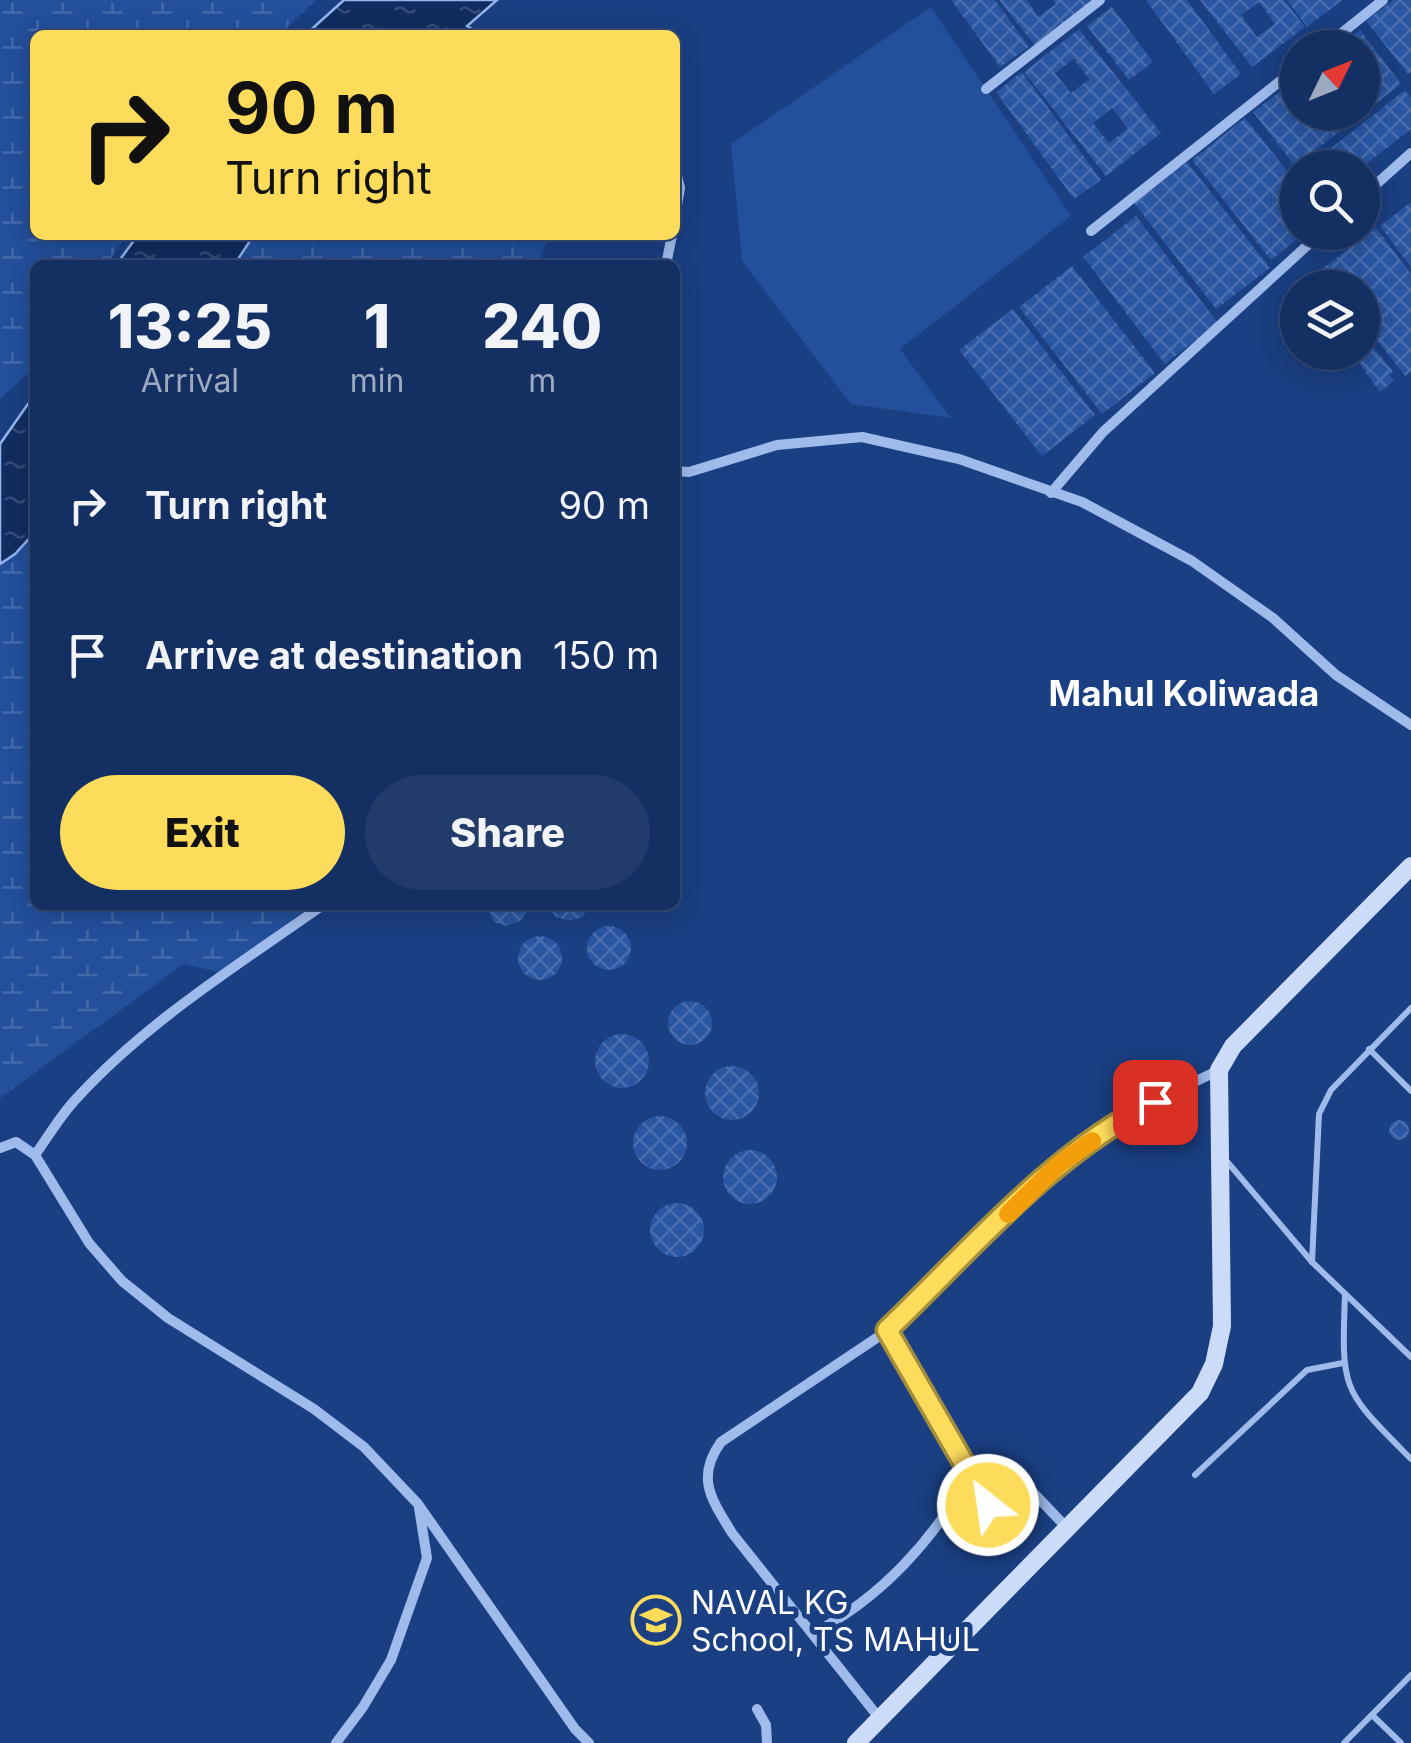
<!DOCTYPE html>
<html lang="en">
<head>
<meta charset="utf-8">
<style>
  :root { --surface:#142f62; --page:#213b6b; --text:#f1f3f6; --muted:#9da9be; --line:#334a77; --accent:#fddb5b }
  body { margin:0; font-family:Inter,sans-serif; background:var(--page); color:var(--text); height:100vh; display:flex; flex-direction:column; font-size:38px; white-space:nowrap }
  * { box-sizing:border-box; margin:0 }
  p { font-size:32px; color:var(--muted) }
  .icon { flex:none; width:55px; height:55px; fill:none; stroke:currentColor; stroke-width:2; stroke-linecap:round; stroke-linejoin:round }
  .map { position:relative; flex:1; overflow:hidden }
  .sheet { position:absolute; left:30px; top:260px; width:650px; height:650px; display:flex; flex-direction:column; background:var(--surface); border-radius:15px; box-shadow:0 5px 25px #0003,0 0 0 2px var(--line) }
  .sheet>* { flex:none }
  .guide { position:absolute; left:30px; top:30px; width:650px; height:210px; border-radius:15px; box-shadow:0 5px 25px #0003,0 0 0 2px var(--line); background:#fddb5b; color:#111; overflow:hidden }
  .needle { width:65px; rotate:47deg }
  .tools { position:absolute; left:1280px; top:30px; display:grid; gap:20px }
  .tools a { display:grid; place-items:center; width:100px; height:100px; border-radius:50%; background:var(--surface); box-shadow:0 5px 25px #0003,0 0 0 2px var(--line); font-size:50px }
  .pin { position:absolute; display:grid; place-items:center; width:85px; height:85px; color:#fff; margin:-42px; border-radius:20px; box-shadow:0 5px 15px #0006 }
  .me { position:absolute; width:110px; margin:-55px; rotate:330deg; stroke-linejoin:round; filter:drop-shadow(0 0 8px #0008) }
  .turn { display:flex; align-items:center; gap:35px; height:210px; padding:0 30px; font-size:45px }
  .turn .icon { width:130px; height:130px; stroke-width:2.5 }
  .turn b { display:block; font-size:70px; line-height:85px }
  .eta { display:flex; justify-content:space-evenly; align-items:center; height:170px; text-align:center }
  .eta b { font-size:60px; font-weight:800; line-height:70px }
  .cta { display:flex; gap:20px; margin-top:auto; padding:20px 30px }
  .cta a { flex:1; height:115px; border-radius:60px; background:var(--accent); color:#111; font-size:40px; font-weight:800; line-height:115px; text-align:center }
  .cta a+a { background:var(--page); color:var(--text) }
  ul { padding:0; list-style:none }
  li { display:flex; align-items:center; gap:30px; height:150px; padding:0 30px }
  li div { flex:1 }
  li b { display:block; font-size:38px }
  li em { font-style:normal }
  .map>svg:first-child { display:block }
  .green { fill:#234f9b }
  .wetland { fill:url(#wetland-marsh) }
  .water { fill:url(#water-ripples); stroke:#92b5ed; stroke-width:2.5 }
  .building { fill:url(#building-cross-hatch); fill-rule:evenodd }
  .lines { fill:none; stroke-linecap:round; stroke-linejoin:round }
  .lane { stroke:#9fbbeb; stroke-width:6 }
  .street { stroke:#9fbbeb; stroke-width:10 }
  .secondary { stroke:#cbdbf8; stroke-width:18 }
  .route-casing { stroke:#a48e3b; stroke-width:25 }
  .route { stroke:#fddb5b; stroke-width:18 }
  .slow { stroke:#f59e0b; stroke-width:18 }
  .labels { text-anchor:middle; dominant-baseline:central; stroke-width:10; stroke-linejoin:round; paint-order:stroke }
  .poi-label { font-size:32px; fill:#fff; stroke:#1a3f82; text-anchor:start }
  .neighbourhood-label { font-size:35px; font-weight:bold; fill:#fff; stroke:#1a3f82 }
</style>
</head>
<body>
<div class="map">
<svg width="1411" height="1743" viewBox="0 0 1411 1743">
  <defs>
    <pattern id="wetland-marsh" width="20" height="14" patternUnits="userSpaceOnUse" patternTransform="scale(2.5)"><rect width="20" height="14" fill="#234f9b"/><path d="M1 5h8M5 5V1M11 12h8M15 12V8" fill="none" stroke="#4469aa"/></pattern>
    <pattern id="water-ripples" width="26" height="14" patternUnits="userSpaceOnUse" patternTransform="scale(2.5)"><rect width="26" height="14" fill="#112d60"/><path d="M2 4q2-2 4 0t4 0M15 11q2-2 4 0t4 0" fill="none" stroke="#354c78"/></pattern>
    <pattern id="building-cross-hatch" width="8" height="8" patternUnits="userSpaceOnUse" patternTransform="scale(2.5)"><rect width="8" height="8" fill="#2955a1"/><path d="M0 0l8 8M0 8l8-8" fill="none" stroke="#496eaf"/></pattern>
  </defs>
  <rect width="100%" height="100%" fill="#1a3f82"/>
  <!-- green -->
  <path class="green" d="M931 7 1071 216 900 349 951 418 851 404 742 261 731 144Z"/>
  <!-- wetland -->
  <g class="wetland">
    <path d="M0 0H316L279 35H35V235H127L106 265H35V367L0 399Z"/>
    <path d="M254 235H549L538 265H234Z"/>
    <path d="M35 532V905H314L218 972 184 964 0 1098V564L15 554Z"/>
  </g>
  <!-- water -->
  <g class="water">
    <path d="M344 0H497L467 26 482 35H305Z"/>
    <path d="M138 235H254L234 265H116Z"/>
    <path d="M35 394V532L15 554 0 564V444Z"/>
  </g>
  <!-- building -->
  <g class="building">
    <path d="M951 0H995L1029 47 1000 67Z"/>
    <path d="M999 0H1027L1038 17 1056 4 1053 0H1096L1036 47Z"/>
    <path d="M1146 0H1187L1241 74 1214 94Z"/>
    <path d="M1200 0H1284L1305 27 1252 67ZM1259 2 1275 24 1257 37 1241 15Z"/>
    <path d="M1287 0H1342L1307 27Z"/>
    <path d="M1393 0H1411V72L1408 74 1366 21Z"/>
    <path d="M1112 7 1153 62 1129 80 1087 26Z"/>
    <path d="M1079 29 1161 133 1106 176 1024 72ZM1074 59 1089 79 1071 93 1055 73ZM1112 108 1128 128 1109 143 1093 123Z"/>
    <path d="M1360 30 1401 84 1295 166 1253 112 1298 78V112H1362V48H1337Z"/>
    <path d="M1022 72 1101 180 1074 199 996 92Z"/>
    <path d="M1405 90 1411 98V129L1361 168H1306Z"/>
    <path d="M1245 118 1298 185V232H1306L1271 260 1192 160Z"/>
    <path d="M1187 162 1270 268 1216 309 1134 203Z"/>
    <path d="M1411 202V267L1380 226Z"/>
    <path d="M1136 216 1218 323 1165 364 1083 257Z"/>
    <path d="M1376 228 1411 274V371L1405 376 1362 321V288H1337L1322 269Z"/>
    <path d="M1072 266 1155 373 1102 414 1019 307Z"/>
    <path d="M1013 309 1095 415 1042 456 959 350Z"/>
    <path d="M1362 334 1393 371 1390 375 1394 381 1380 392 1351 352H1362Z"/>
    <path d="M485 905H528V910L520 921 507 926 494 922Z"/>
    <path d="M547 905H591L582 917 569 921 556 917Z"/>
    <circle cx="609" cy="948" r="22"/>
    <circle cx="540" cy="958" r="22"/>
    <circle cx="690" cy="1023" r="22"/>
    <circle cx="622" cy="1061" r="27"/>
    <circle cx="732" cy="1093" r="27"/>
    <circle cx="660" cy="1143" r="27"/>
    <circle cx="1399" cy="1130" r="10"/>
    <circle cx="750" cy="1177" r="27"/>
    <circle cx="677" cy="1230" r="27"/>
  </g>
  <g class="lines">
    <!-- lane -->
    <g class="lane">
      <path d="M1369 1049 1411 1091"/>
      <path d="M1224 1158 1312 1262 1411 1357"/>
      <path d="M1312 1262 1319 1114 1331 1090 1411 1008"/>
      <path d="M1345 1295C1341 1393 1343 1390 1411 1459"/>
      <path d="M1195 1475 1307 1370 1343 1363"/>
      <path d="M1372 1715 1401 1743"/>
      <path d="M1344 1743 1411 1675"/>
    </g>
    <!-- street -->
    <g class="street">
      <path d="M1323 48 1383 0"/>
      <path d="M986 89 1100 0"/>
      <path d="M675 168 680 188 675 216"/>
      <path d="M1362 197 1411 153"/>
      <path d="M1091 231 1298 67"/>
      <path d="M666 265 672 235"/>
      <path d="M675 471 689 472 777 445 862 437 959 459 1082 502 1192 561 1273 618 1336 675 1411 725"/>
      <path d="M1051 493 1103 432 1322 232"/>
      <path d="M0 1148 16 1142 35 1155 89 1243 122 1281 168 1318 314 1409 364 1447 418 1504 575 1729 589 1743"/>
      <path d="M35 1155C48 1137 60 1116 76 1099 146 1022 238 965 323 905"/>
      <path d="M887 1331 988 1505 998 1509 1021 1487 1027 1486 1066 1527"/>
      <path d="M814 1633C883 1596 932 1541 971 1474"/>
      <path d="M757 1709 766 1725 767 1743"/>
      <path d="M880 1719 732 1533C712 1500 695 1478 721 1442L887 1331 1058 1165 1123 1117 1219 1070"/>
      <path d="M336 1743 363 1707 391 1660 427 1558 419 1508"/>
    </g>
    <!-- secondary -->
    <path class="secondary" d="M856 1743 1200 1393 1214 1364 1222 1326 1219 1070 1233 1046 1411 866"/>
  </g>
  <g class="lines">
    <!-- route casing -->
    <g class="route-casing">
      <path id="route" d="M988 1505 887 1330C971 1250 1050 1154 1155 1102"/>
    </g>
    <!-- route -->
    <use href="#route" class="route"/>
    <!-- slow -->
    <path class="slow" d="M1008 1214 1058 1165 1092 1141"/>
  </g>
  <!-- icons -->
  <defs>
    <g id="university-ring" transform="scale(2.5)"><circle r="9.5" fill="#1a3f82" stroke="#fddb5b" stroke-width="1.5"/><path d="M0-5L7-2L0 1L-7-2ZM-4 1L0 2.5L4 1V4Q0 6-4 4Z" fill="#fddb5b"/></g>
  </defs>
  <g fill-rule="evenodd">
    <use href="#university-ring" x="656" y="1620"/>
  </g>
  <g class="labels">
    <!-- poi labels -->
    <g class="poi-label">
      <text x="691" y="1602">NAVAL KG<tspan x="691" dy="37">School, TS MAHUL</tspan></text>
    </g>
    <!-- neighbourhood labels -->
    <g class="neighbourhood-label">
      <text x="1184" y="693">Mahul Koliwada</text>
    </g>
  </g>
</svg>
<div class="tools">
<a><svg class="needle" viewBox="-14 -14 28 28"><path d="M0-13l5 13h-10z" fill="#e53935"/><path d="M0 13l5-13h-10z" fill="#9da9be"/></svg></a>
<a><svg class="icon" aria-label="search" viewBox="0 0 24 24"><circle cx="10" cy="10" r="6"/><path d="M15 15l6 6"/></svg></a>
<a><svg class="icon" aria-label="layers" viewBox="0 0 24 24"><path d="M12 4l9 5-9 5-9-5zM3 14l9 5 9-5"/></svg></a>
</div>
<div class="pin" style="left:1155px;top:1102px;background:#d93025"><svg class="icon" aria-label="arrive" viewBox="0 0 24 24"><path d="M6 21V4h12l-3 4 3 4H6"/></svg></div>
<svg class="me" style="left:988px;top:1505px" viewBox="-20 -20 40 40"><circle r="17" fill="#fddb5b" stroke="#fff" stroke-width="3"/><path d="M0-11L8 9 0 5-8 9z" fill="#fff"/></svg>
<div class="guide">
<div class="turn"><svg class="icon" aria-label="right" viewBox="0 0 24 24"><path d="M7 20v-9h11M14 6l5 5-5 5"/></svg><div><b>90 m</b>Turn right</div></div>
</div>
<section class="sheet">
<div class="eta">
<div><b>13:25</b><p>Arrival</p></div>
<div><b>1</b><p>min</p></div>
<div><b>240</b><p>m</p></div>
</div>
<ul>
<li><svg class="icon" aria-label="right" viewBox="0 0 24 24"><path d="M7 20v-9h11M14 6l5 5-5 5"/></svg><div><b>Turn right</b></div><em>90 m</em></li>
<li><svg class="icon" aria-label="arrive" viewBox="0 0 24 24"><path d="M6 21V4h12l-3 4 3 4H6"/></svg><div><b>Arrive at destination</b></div><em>150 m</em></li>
</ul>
<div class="cta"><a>Exit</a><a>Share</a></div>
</section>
</div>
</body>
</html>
